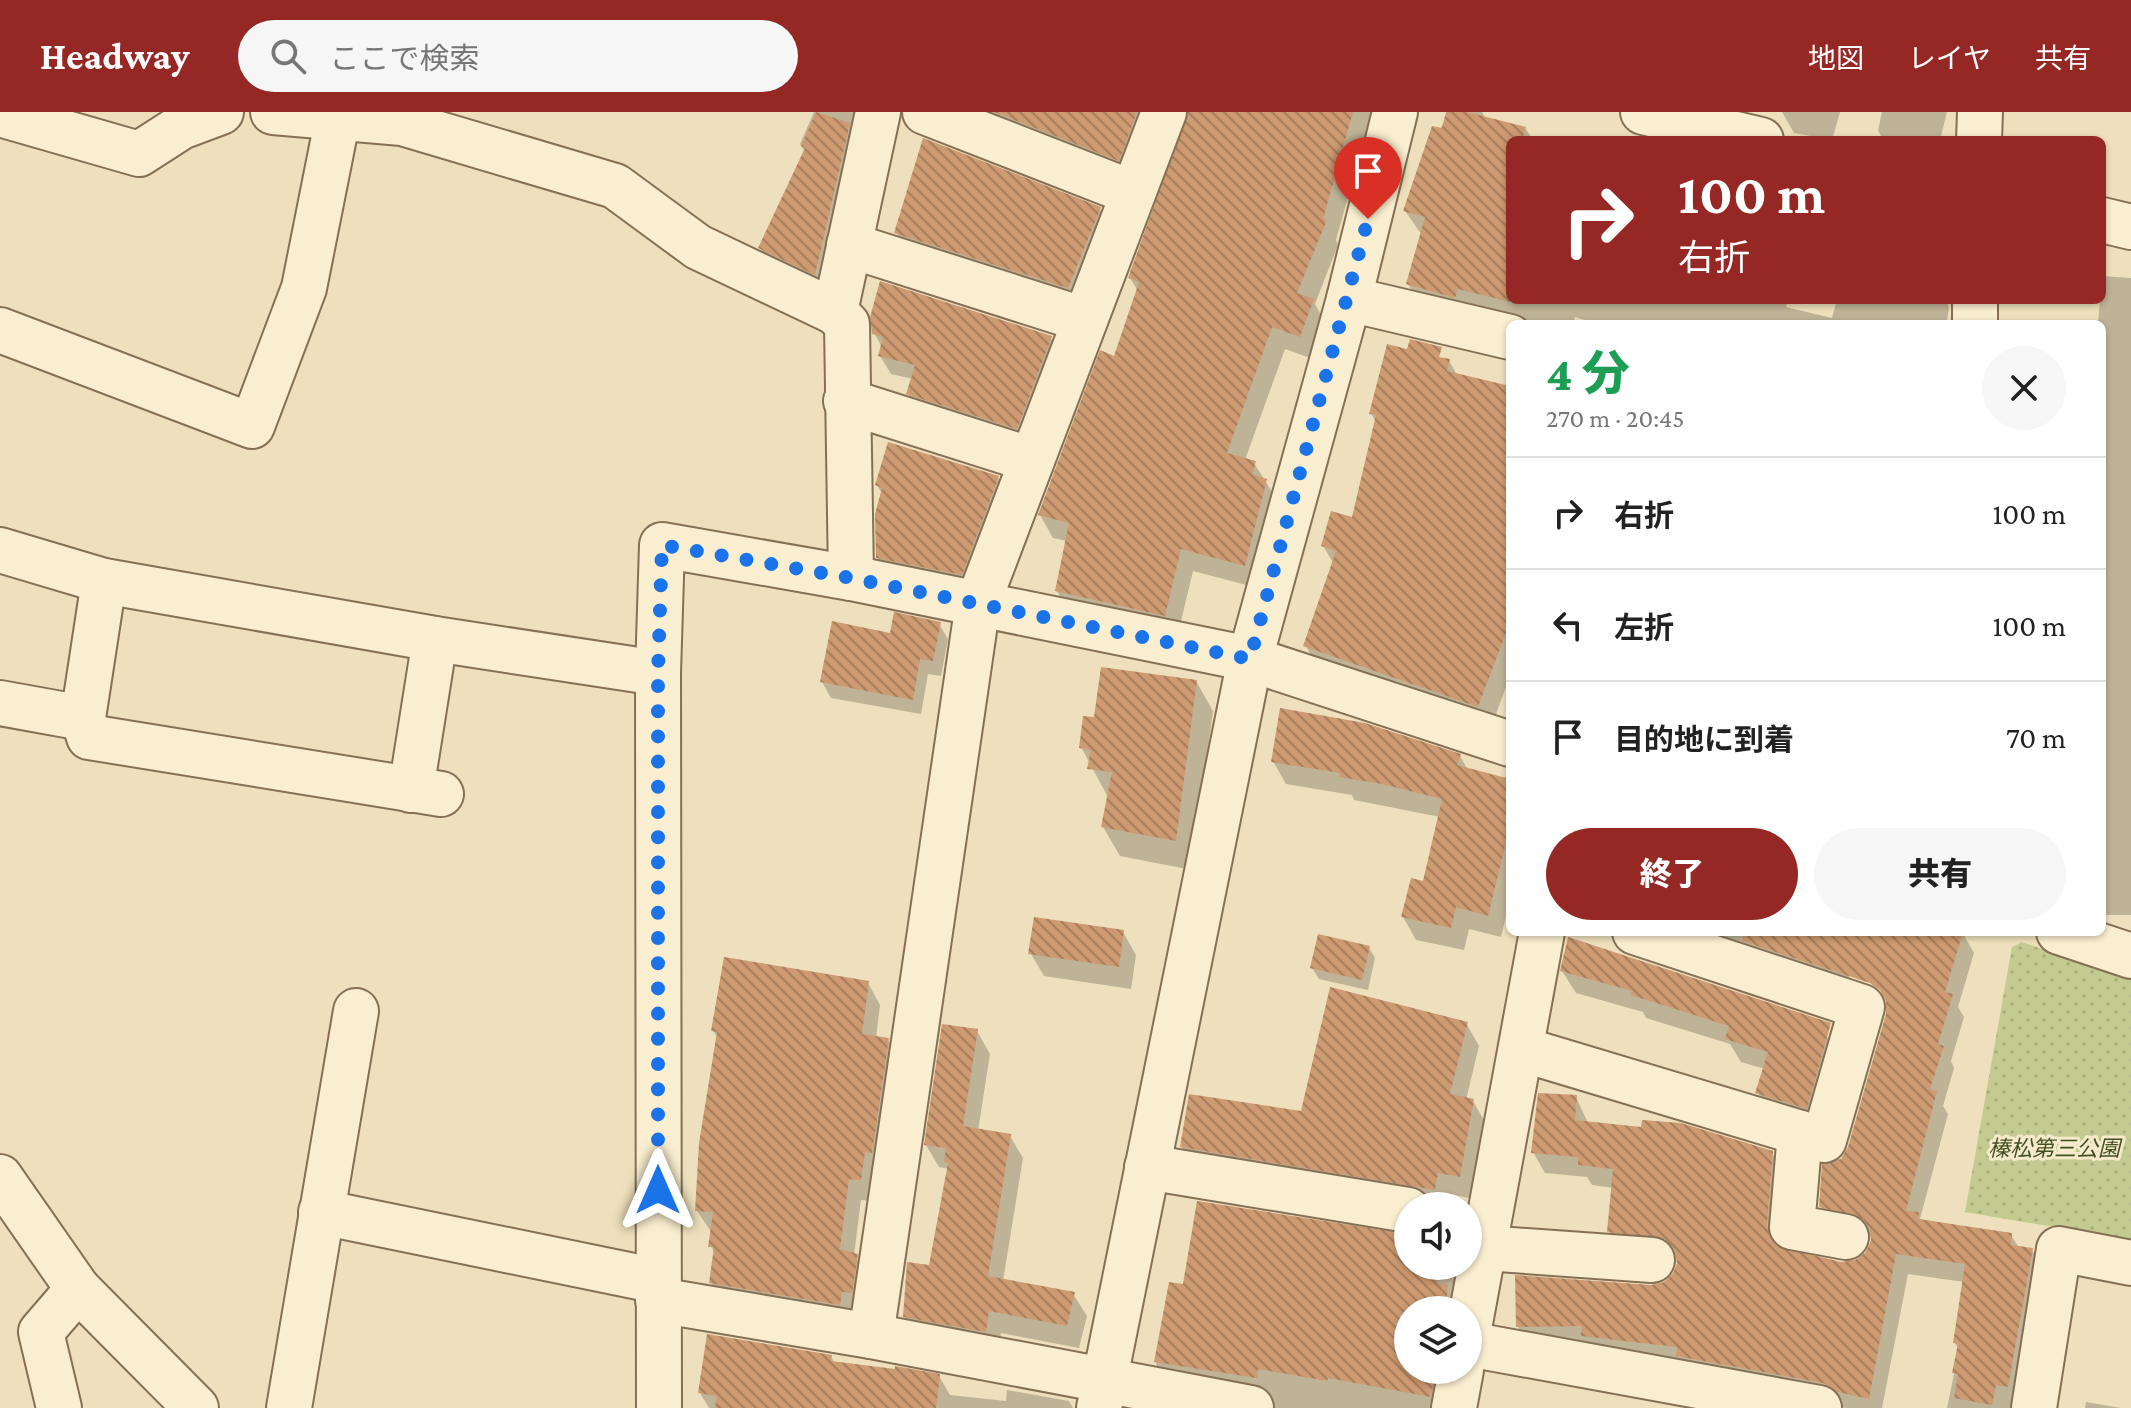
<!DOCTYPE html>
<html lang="ja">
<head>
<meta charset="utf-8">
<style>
  :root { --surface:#fff; --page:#f6f6f6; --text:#222; --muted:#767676; --line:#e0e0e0; --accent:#952825 }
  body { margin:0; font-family:"Crimson Pro","Noto Sans JP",serif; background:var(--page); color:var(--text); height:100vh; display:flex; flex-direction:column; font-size:30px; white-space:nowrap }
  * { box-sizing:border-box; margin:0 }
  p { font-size:26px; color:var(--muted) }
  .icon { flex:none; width:44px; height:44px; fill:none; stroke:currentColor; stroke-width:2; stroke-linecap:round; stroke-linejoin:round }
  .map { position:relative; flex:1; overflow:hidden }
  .sheet { position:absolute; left:1506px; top:208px; width:600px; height:616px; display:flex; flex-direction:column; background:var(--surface); border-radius:12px; box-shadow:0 2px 6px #0004 }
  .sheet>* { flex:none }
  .guide { position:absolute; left:1506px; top:24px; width:600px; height:168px; border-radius:12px; box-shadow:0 2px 6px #0004; background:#952825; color:#fff; overflow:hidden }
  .buttons { position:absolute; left:1394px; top:1080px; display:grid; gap:16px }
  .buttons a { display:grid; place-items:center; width:88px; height:88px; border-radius:50%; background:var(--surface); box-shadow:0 2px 6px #0004; font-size:40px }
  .pin { position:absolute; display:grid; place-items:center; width:68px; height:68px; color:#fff; margin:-82px -34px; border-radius:50% 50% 50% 0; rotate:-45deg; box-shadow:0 0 8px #0007 }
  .pin .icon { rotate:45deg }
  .me { position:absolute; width:88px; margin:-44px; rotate:0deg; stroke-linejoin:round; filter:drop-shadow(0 0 6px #0008) }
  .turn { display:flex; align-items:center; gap:28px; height:168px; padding:0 40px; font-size:36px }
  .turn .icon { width:104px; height:104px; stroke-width:2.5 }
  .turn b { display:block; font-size:56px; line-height:68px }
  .round { display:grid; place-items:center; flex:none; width:84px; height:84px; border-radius:42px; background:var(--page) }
  .summary { display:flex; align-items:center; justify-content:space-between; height:136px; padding:0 40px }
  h1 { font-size:48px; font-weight:800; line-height:60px; color:#1e9e55 }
  .primary-button { display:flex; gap:16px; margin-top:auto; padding:16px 40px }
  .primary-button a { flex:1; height:92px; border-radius:48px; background:var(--accent); color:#fff; font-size:32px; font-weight:800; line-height:92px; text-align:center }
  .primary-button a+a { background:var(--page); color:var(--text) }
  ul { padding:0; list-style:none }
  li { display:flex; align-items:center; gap:24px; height:112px; padding:0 40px; border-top:2px solid var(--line) }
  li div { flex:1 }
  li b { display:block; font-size:30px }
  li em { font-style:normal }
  header { display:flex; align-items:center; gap:48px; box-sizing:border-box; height:112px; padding:0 40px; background:var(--accent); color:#fff }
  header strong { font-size:38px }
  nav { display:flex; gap:44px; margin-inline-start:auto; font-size:28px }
  .search { width:560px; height:72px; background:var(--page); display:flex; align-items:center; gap:20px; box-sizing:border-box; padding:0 28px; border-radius:44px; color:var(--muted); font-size:30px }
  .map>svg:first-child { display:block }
  .park { fill:url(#park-dots) }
  .shadow { fill:#0003 }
  .building { fill:url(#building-back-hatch) }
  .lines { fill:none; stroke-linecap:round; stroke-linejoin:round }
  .minor-casing { stroke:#857056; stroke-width:48 }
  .minor { stroke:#f9eecf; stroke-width:44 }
  .route { stroke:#1a73e8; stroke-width:14; stroke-dasharray:0 25.2 }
  .labels { text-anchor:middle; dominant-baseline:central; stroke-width:6; stroke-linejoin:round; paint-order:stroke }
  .park-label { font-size:22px; font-style:italic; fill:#435121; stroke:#f5eacc }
</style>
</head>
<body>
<header>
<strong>Headway</strong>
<div class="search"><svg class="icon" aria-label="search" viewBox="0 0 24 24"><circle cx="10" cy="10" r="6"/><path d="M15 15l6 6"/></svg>ここで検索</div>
<nav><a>地図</a><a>レイヤ</a><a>共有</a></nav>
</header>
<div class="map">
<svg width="2131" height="1296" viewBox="0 0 2131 1296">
  <defs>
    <pattern id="park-dots" width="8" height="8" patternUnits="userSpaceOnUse" patternTransform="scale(2)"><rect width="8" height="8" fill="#c3cb91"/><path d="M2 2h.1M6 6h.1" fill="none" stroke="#a8ae7c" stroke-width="1.8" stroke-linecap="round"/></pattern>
    <pattern id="building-back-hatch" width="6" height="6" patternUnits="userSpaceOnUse" patternTransform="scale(2)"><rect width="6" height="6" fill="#cd9a71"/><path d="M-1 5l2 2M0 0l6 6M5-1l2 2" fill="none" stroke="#a77e5c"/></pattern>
  </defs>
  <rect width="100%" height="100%" fill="#eee0bc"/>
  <!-- park -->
  <path class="park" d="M2022 830 2131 868V1128L1965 1100 2012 835Z"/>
  <!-- shadow -->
  <g class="shadow">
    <path d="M814 0H881L828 184 773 158 760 136 805 41 800 32Z"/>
    <path d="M952 0H1168L1132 70Z"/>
    <path d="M1189 0H1380L1373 30 1364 28 1336 128 1338 133 1315 192 1326 212 1313 247 1285 237 1245 348 1254 351 1279 391 1258 476 1193 459 1177 526 1070 502 1057 479 1067 429 1053 426 1040 403 1115 246 1138 179 1130 166Z"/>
    <path d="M1448 0H1482L1486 7 1526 17 1533 28H1510V188H1788L1786 195 1832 206 1837 188H1947L1949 197 1946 212H1598L1575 205 1573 212H1523L1422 195 1408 172 1422 123 1405 99Z"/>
    <path d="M1782 0H1840L1832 28 1794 21Z"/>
    <path d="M1882 0H1947L1940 28H1883L1878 18Z"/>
    <path d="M1100 97 1110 114 1077 192 906 138 897 121Z"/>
    <path d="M2102 164 2131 166V803H2102V212H2098Z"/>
    <path d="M874 221 1051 226 1062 244 1027 334 919 300 908 282 913 267 891 262 880 244 882 235Z"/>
    <path d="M1449 249 1457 263 1510 275V564L1491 616 1318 556 1306 534 1334 452 1323 434 1353 407 1376 311 1371 301Z"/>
    <path d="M998 366 1011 388 975 485 891 468 878 445 883 383 877 373Z"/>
    <path d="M939 512 948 527 941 564 928 562 921 602 831 586 822 570 892 523Z"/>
    <path d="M1196 569 1213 599 1192 758 1120 744 1103 715 1109 687 1081 635Z"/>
    <path d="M1460 644 1468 658 1510 669V787L1501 825 1469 817 1464 838 1416 828 1403 805 1424 771 1440 705 1354 688 1352 683 1286 672 1273 649Z"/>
    <path d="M1123 820 1136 843 1131 877 1044 864 1031 842Z"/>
    <path d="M1661 820H1862L1845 879Z"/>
    <path d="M1911 820H1962L1974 841 1958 895 1964 905 1951 949 1954 956 1943 994 1948 1002 1920 1107 2011 1123 2019 1136 2032 1138 2044 1159 2015 1296H1947L1959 1238 1955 1231 1964 1170 1908 1162 1882 1296H1845L1530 1236 1518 1215 1665 1172 1675 1162 1678 1147 1622 1140 1609 1119 1613 1076 1592 1073 1587 1065 1545 1061 1533 1040 1576 985 1588 1011 1772 1041 1784 1062 1778 1135 1841 1152 1856 1150 1867 1142 1872 1125 1833 1115 1821 1094 1850 1036Z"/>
    <path d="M1369 836 1375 846 1368 878 1319 867 1312 856Z"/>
    <path d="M1562 859 1818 909 1831 932 1823 1005 1771 1004 1758 981 1765 957 1741 950 1730 932 1646 906 1643 900 1576 881Z"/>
    <path d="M868 871 880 893 876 926 888 928 900 950 872 1089 861 1088 854 1143 869 1166 854 1201 724 1192 711 1171 715 1142 711 1134 712 1121 697 1099 718 927 713 918Z"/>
    <path d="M1466 911 1479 934 1466 988 1473 989 1486 1012 1473 1087 1451 1082 1448 1094H1417L1195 1057 1182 1035 1303 1001Z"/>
    <path d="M977 919 990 942 978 1019 1010 1024 1023 1046 1003 1169 1073 1182 1087 1204 1079 1236 1001 1221 998 1242 918 1227 905 1204 931 1155 949 1057 939 1055 926 1033Z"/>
    <path d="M1408 1124V1154H1451L1455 1160 1452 1183 1461 1198H1408V1258H1456L1446 1296H1272L1170 1276 1156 1252 1171 1172 1184 1175Z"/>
    <path d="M831 1245 835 1251 939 1264 950 1283 1006 1289 1007 1278 1069 1289 1073 1296H709L700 1281Z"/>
    <path d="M2086 1290 2121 1296H2085Z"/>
  </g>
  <!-- building -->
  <g class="building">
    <path d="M816 0 850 11 815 163 758 136 805 36 801 34Z"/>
    <path d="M994 0H1137L1119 49Z"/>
    <path d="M1188 0H1353L1323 107 1327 108 1297 181 1314 187 1300 225 1272 215 1227 341 1256 349 1252 362 1267 367 1245 454 1181 437 1165 504 1055 479 1069 411 1038 403 1100 238 1114 244 1139 170 1128 166Z"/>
    <path d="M1446 0H1467L1526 15 1522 28H1510V190L1458 177 1455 186 1406 172 1425 105 1403 99 1432 14 1442 16Z"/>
    <path d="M923 26 1101 95 1068 176 894 121Z"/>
    <path d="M880 169 1052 224 1017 317 906 282 915 253 878 244 883 225 872 222 870 205Z"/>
    <path d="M1410 227 1442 235 1439 245 1450 247 1447 259 1510 274V510L1478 595 1303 534 1336 439 1321 434 1331 399 1352 405 1376 303 1369 302 1387 232 1407 237Z"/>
    <path d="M888 330 999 364 962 463 876 446 875 402 882 376 875 373Z"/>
    <path d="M894 500 941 510 933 549 920 547 913 588 820 570 832 509 890 521Z"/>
    <path d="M1101 555 1197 568 1176 729 1101 715 1112 660 1087 657 1091 638 1079 636 1083 604 1094 605Z"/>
    <path d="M1280 596 1365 611 1461 642 1457 653 1510 667V714L1488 804 1456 795 1451 816 1401 805 1411 766 1423 769 1442 687 1382 672 1339 665 1340 661 1271 650Z"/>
    <path d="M1034 805 1124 818 1119 855 1028 842Z"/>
    <path d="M1744 820H1963L1945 880 1953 882 1938 932 1944 934 1930 977 1937 979 1906 1099 1919 1100 1918 1107 2012 1121 2011 1133 2033 1136 2008 1275 1996 1273 1992 1293 1954 1286 1958 1262 1952 1261 1958 1232 1953 1231 1965 1152 1896 1142 1869 1287 1838 1280 1823 1271 1676 1244 1677 1235 1581 1224 1582 1214 1516 1215 1515 1163 1651 1173 1664 1170 1673 1161 1677 1151 1675 1138 1665 1127 1607 1120 1613 1057 1578 1053V1045L1531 1041 1538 981 1577 983 1575 1008 1641 1015 1642 1008 1681 1011 1773 1039 1767 1113 1776 1134 1841 1150 1855 1148 1865 1141 1871 1129 1870 1117 1863 1107 1819 1095 1822 1052 1841 1047 1848 1035 1886 902V889L1880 878 1870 871 1742 829Z"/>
    <path d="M1318 822 1370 834 1362 868 1310 856Z"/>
    <path d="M1568 825 1831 911 1807 997 1755 981 1768 940 1725 927 1729 914 1631 883 1632 879 1560 859Z"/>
    <path d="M724 845 869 869 862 922 889 926 872 1041 865 1040 861 1068 849 1067 840 1137 858 1142 852 1181 842 1180 840 1193 709 1171 714 1135H708L713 1100 695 1099 699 1031 717 920 711 919Z"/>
    <path d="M1330 875 1468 910 1450 982 1474 987 1460 1065 1438 1061 1435 1078 1180 1035 1189 982 1301 999Z"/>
    <path d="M942 912 978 917 963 1014 1011 1022 988 1164 1075 1180 1067 1214 989 1199 986 1220 903 1205 907 1150 929 1153 948 1051 944 1050 946 1036 924 1033Z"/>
    <path d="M1197 1089 1408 1122V1154H1439L1437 1171 1448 1173 1445 1198H1408V1258H1436L1431 1285 1328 1266 1327 1269 1258 1257 1257 1266 1154 1250 1169 1170 1183 1172Z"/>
    <path d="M707 1222 832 1243 831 1249 895 1257V1254L940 1262 936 1296H715L717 1284 698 1281Z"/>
  </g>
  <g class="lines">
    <!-- minor casing -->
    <g class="minor-casing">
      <g id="minor">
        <path d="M273 0 402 11 615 74 698 135 835 200"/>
        <path d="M925 0 1133 81"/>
        <path d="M1643 0 1761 28"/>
        <path d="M0 2 139 42 181 15 221 0"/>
        <path d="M1979 28 1980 0"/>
        <path d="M2102 108 2131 115"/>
        <path d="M849 133 1085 208"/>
        <path d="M1349 187 1510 225"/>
        <path d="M1975 212V188"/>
        <path d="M0 218 252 314 304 176 338 5"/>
        <path d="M846 289 1032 348"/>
        <path d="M0 438 104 469 435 527 658 561"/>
        <path d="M851 466 847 212 835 200 878 0"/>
        <path d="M104 469 83 606 89 625 441 682"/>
        <path d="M0 591 83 606"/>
        <path d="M411 678 435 527"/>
        <path d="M2059 820 2131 844"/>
        <path d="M1521 937 1824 1028 1862 895 1635 820"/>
        <path d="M1800 1021 1792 1115 1846 1125"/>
        <path d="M1147 1055 1408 1098"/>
        <path d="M0 1065 78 1177 196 1296"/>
        <path d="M321 1100 658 1169"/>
        <path d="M1484 1136 1652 1148"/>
        <path d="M658 1188 871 1224 1251 1296"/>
        <path d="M1468 1222 1542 820"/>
        <path d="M871 1224 978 491 1164 0"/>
        <path d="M1468 1232 1819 1296"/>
        <path d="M59 1296 41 1220 78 1177"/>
        <path d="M289 1296 356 899"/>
        <path d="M659 1296 658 561 662 433 851 466 1250 547 1510 632"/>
        <path d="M1099 1296 1250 547 1349 187 1395 0"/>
        <path d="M1454 1296 1461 1258"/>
        <path d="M2034 1296 2059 1137 2131 1151"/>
      </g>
    </g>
    <!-- minor -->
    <use href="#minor" class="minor"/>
  </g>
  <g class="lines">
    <!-- route -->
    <path class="route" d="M658 1078V561L662 433 851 466 1250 547 1368 107"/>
  </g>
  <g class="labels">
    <!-- park labels -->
    <g class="park-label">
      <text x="2054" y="1036">榛松第三公園</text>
    </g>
  </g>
</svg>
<div class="buttons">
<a><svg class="icon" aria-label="sound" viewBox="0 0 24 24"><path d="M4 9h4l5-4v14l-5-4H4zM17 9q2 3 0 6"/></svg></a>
<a><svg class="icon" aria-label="layers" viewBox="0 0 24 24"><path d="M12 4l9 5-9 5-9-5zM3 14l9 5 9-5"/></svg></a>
</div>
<div class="pin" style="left:1368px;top:107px;background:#d93025"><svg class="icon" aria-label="arrive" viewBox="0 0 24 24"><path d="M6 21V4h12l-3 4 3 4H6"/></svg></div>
<svg class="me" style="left:658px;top:1078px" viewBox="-20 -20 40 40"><path d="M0-17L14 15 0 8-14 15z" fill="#1a73e8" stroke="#fff" stroke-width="4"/></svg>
<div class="guide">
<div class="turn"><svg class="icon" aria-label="right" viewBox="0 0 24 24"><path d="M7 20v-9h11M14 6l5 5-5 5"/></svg><div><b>100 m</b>右折</div></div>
</div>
<section class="sheet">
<div class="summary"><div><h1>4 分</h1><p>270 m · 20:45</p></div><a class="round"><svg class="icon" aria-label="close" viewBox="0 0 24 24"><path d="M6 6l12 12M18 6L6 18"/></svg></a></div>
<ul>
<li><svg class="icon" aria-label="right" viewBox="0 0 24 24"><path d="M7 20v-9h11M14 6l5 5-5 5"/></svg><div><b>右折</b></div><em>100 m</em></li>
<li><svg class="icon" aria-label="left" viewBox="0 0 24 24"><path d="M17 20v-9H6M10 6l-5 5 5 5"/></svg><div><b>左折</b></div><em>100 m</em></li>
<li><svg class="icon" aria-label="arrive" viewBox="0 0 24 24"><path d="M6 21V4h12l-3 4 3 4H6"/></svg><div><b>目的地に到着</b></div><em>70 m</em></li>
</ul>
<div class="primary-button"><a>終了</a><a>共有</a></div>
</section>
</div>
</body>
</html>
